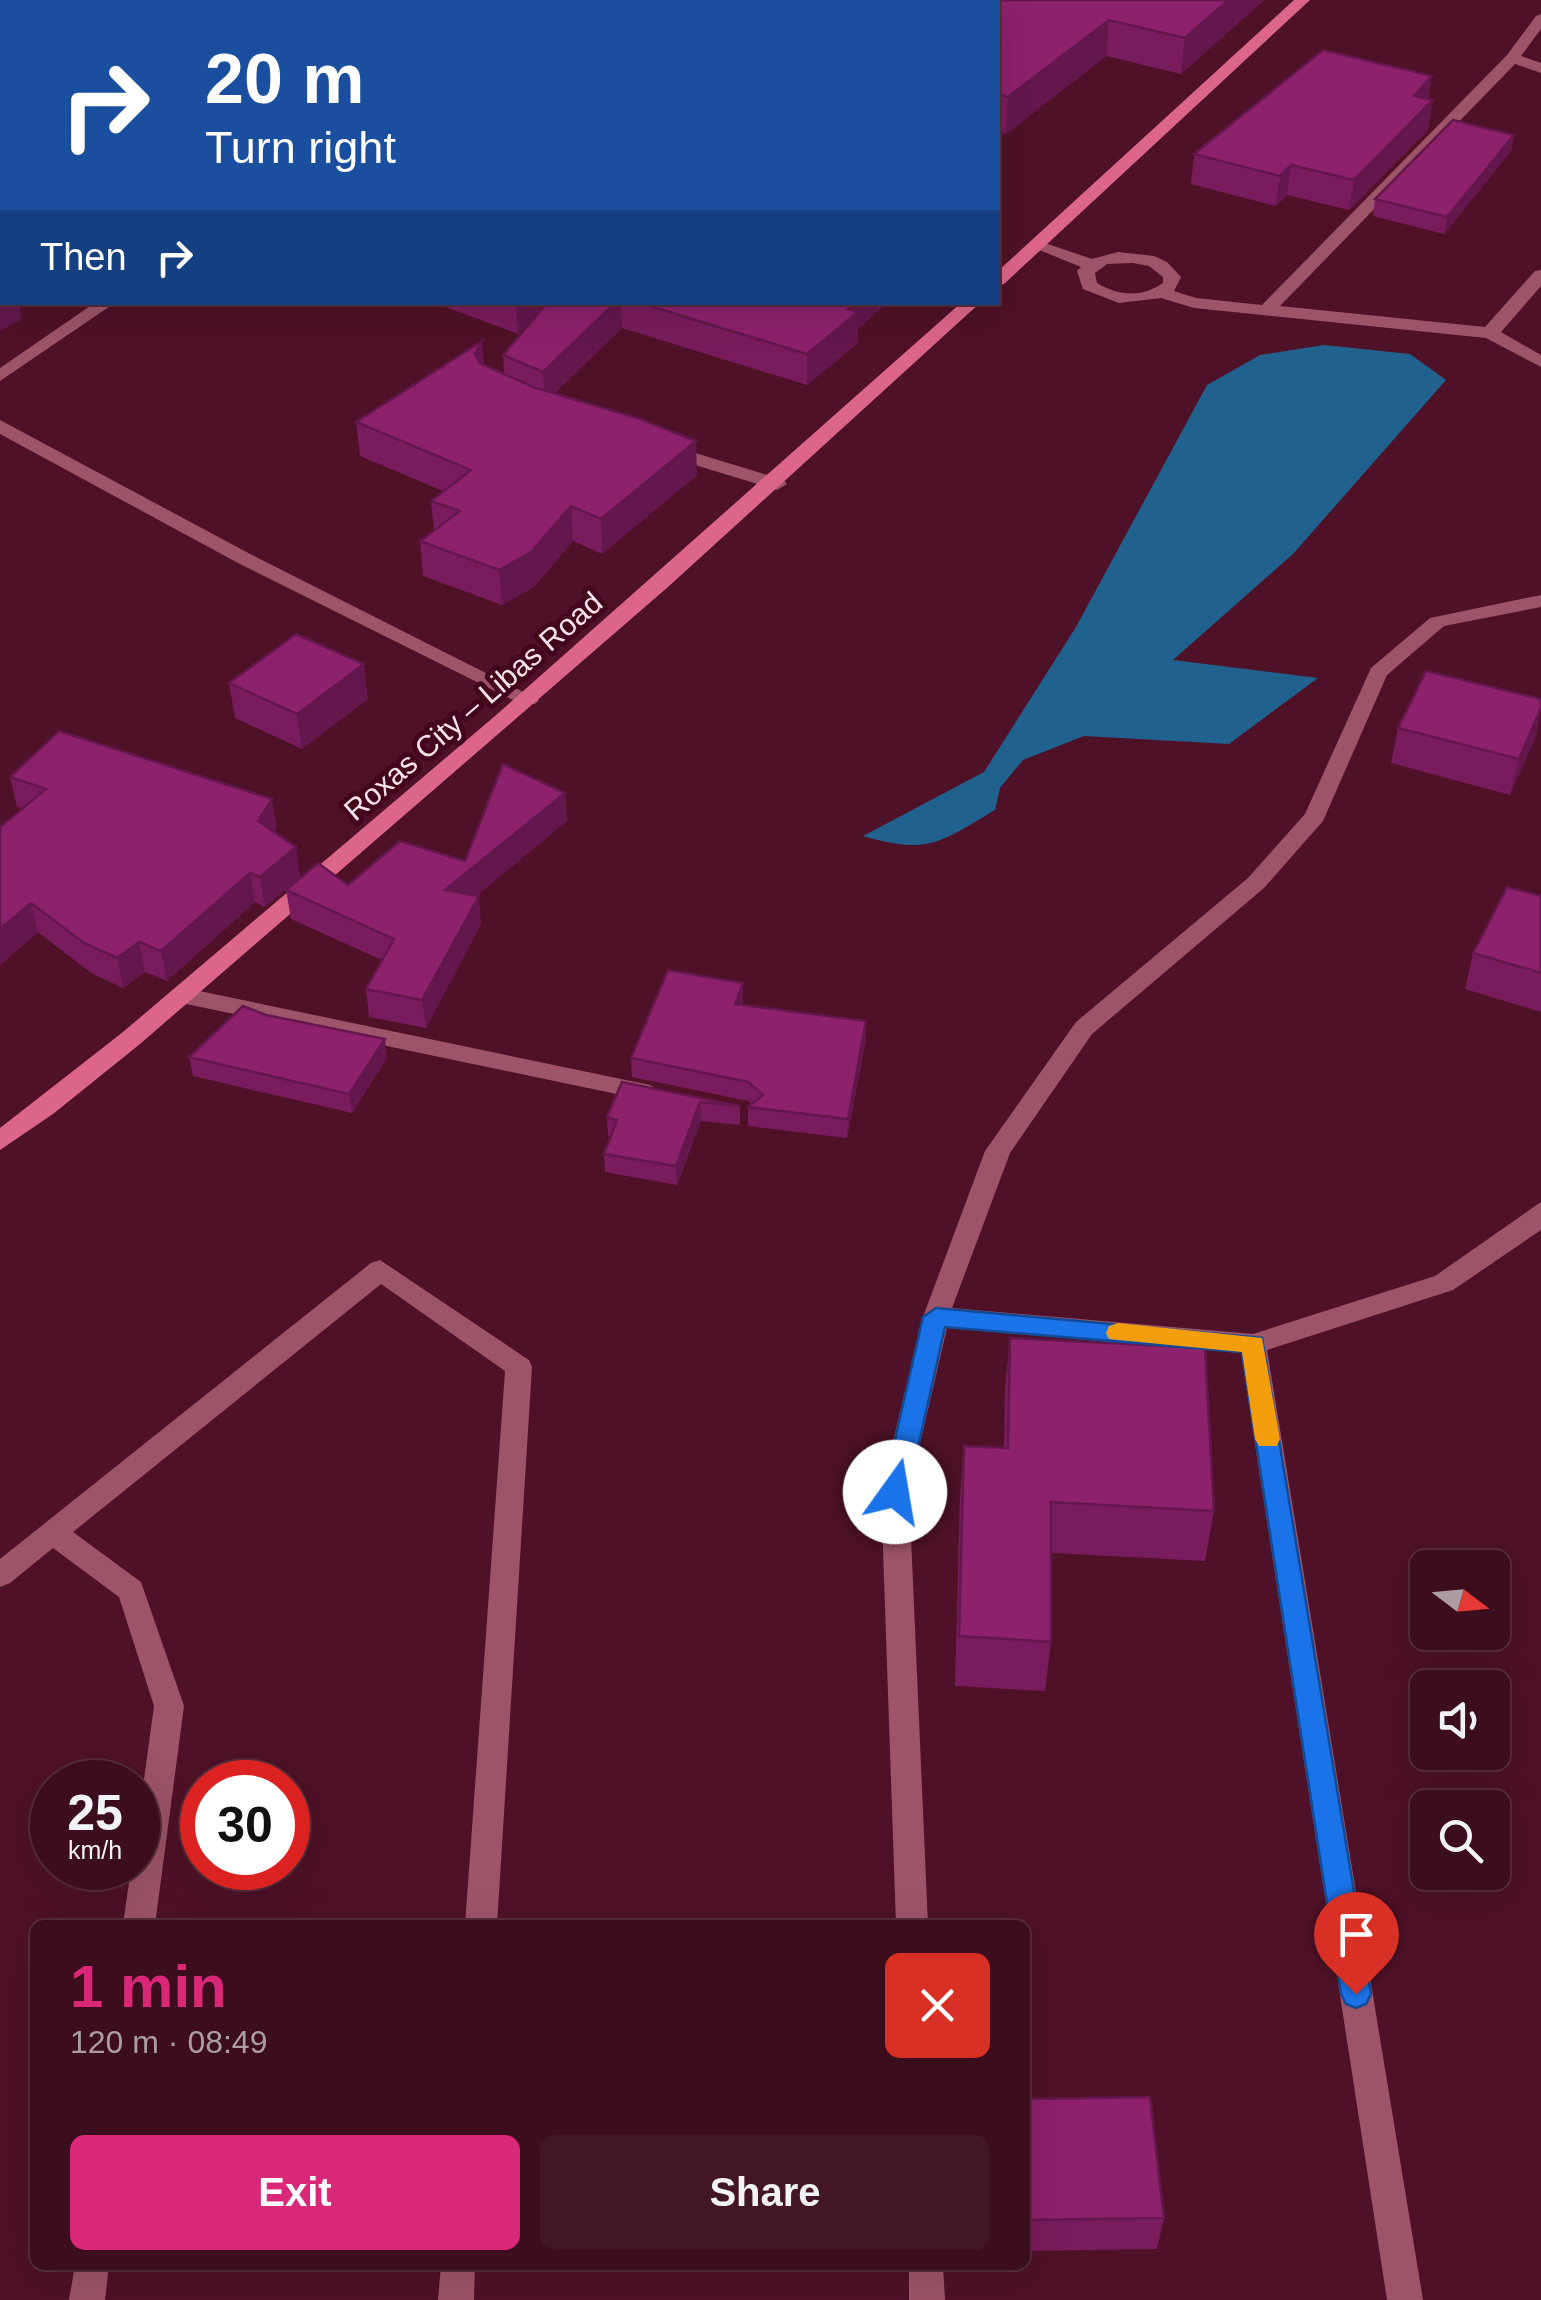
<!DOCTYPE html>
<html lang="en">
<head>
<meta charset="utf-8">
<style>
  :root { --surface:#3b0d1d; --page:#421626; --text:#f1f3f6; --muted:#ac9ca4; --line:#542d3b; --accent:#db2777 }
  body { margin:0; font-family:Helvetica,sans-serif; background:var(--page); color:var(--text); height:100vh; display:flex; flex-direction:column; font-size:38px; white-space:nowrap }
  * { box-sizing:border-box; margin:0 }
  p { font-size:32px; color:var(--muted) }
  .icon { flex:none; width:55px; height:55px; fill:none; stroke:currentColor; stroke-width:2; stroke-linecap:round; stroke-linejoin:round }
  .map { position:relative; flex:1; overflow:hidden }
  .drawer { position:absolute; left:30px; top:1920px; width:1000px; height:350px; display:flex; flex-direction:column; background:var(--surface); border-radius:15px; box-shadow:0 10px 40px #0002,0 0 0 2px var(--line) }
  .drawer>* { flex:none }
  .top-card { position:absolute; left:0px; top:0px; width:1000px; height:305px; box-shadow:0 10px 40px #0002,0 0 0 2px var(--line); background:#1a4fa0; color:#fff; overflow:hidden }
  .needle { width:65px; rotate:106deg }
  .buttons { position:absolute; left:1410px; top:1550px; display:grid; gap:20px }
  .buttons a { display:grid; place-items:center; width:100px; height:100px; border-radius:15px; background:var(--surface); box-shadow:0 10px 40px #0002,0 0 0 2px var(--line); font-size:50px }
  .speed { position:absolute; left:30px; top:1760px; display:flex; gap:20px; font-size:50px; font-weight:700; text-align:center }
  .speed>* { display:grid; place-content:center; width:130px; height:130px; border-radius:50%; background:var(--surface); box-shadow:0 10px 40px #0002,0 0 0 2px var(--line); line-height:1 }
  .speed small { font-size:25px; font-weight:400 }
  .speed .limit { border:15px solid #d22; background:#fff; color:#111 }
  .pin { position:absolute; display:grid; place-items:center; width:85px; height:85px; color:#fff; margin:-102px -42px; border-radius:50% 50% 50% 0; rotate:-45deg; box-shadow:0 0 10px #0007 }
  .pin .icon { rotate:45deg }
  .me { position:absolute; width:110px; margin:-55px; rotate:13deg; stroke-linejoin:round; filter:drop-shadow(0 0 8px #0008) }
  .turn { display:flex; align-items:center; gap:35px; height:210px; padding:0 40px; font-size:45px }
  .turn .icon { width:130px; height:130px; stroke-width:2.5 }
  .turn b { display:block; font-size:70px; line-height:85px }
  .then { display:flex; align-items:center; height:95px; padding:0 40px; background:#0003; gap:20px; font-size:38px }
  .round { display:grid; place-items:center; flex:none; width:105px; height:105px; border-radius:15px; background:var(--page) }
  .overview { display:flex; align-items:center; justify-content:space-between; height:170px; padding:0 40px }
  h1 { font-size:60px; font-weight:600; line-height:75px; color:var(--accent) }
  .cta { display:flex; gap:20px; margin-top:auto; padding:20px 40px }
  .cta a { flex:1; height:115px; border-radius:15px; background:var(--accent); color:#fff; font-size:40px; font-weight:600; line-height:115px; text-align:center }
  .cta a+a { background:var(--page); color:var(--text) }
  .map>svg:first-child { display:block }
  .water { fill:#20618e }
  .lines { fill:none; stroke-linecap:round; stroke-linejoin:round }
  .minor { fill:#9d5468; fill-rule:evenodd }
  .secondary { fill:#dc668a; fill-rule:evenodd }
  .wall { fill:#791c5d }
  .shaded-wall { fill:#63174c }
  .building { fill:#8d216c; stroke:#63174c; stroke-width:2.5 }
  .route { fill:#1a73e8; stroke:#114b97; stroke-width:2.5 }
  .slow { fill:#f59e0b }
  .labels { text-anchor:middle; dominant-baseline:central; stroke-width:10; stroke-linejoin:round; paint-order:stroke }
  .street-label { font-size:30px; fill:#fde4e9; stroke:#43051e }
</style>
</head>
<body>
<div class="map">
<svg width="1541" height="2300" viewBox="0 0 1541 2300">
  <rect width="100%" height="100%" fill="#4f1127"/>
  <!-- water -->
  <path class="water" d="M1324 345 1410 354 1446 380 1293 554 1173 660 1318 678 1229 744 1084 736 1023 760 1000 788 995 810C939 843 928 855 863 836L984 772 1076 627 1207 385 1260 355Z"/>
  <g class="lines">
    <!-- minor -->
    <g class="minor">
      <path d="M1541 14V29L1521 56 1541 63V73L1515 64 1280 306 1485 327 1535 271 1541 270V286L1501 332 1541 355V367L1486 338 1194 308 1161 298 1119 303 1083 289 1077 271 1081 267 1027 245 1036 240 1092 259 1118 252 1154 256 1167 262 1181 277 1174 291 1196 298 1262 305 1507 55 1536 16ZM1133 263 1149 266 1163 277V283C1141 298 1119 296 1097 283L1095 273 1107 264Z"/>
      <path d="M96 302H116L0 381V368Z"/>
      <path d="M0 420 252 555 539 700 535 704H521L238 563 0 434Z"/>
      <path d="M666 444 784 480 787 484 777 490 659 454V446Z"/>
      <path d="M1541 595V607L1444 626 1387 675 1323 821 1264 888 1092 1034 1010 1153 952 1308 1253 1334 1435 1276 1541 1202V1230L1453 1290 1267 1350 1423 2300H1387L1241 1353 947 1328 909 1491 928 1925H896L881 1491 923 1317 985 1151 1076 1022 1248 878 1305 814 1371 668 1430 618Z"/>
      <path d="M180 987 650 1085 662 1093 650 1101 172 1001 168 995Z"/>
      <path d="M380 1260 529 1360 532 1367 497 1925H465L505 1371 381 1284 73 1532 141 1582 184 1706 155 1925H123L131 1868H138V1823L154 1706 119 1597 53 1548 10 1583 0 1587V1559L371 1263Z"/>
      <path d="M75 2265H109L105 2300H69Z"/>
      <path d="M441 2265H475L474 2300H438Z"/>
      <path d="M909 2265H943L945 2300H909Z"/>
    </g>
    <!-- secondary -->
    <g class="secondary">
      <path d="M1294 0H1310L1004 284 998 285V271Z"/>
      <path d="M962 302H981L668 587 140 1044 53 1114 0 1150V1128L123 1032 495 716Z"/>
    </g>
  </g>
  <!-- wall -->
  <g class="wall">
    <path d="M1264 0 1181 74 1106 56 1006 134 998 131V2Z"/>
    <path d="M1432 76 1428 99 1433 100 1428 130 1349 210 1287 195 1276 206 1191 184 1194 154Z"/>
    <path d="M1514 135 1511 151 1444 234 1373 216 1375 199Z"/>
    <path d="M440 302H547L518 334 440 305Z"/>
    <path d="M548 302H888L858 329V343L807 385 622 328 555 393 697 475 602 554 573 541 534 587 502 605 423 576 420 541 434 531 431 501 443 491 360 456 356 422 484 365 504 374 503 355Z"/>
    <path d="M229 683 368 699 302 749 235 718Z"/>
    <path d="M1398 728 1536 736 1510 795 1391 763Z"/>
    <path d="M10 777 277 828 274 832 296 847 300 877 265 907 255 902 167 981 145 972 123 988 91 973 38 932 0 965V827L22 808 17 807Z"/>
    <path d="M565 793 567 821 476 896 481 924 426 1028 369 1017 366 989 382 960 291 919 286 890 348 885 465 861Z"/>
    <path d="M1541 896V1012L1465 989 1473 953Z"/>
    <path d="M743 1001 742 1005 866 1039 847 1138 748 1126V1107L751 1104 748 1101 632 1077 631 1058Z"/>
    <path d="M189 1057 387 1058 352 1113 193 1076Z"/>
    <path d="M622 1082 740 1106V1125L701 1121 677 1185 605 1172 604 1154 611 1137 608 1136 607 1117Z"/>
    <path d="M1010 1338 1214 1511 1205 1561 1051 1553V1642L1045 1691 955 1686 960 1497 964 1446 1004 1448 1005 1389Z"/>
    <path d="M1025 2099 1164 2218 1157 2249 1025 2251Z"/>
  </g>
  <!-- shaded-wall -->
  <g class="shaded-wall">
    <path d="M1228 0H1264L1181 74 1185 38Z"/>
    <path d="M1109 20 1106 56 1006 134 1008 97Z"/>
    <path d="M1432 76 1427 106 1433 100 1428 130 1349 210 1354 180 1414 96Z"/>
    <path d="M1514 135 1511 151 1444 234 1447 217Z"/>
    <path d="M1291 165 1287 195 1276 206 1280 176Z"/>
    <path d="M2 296V302H19L22 319 0 331V297Z"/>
    <path d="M518 302H547L518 334 516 304Z"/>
    <path d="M616 302H621L622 328 545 402 543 372Z"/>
    <path d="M855 302H888L858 329V343L807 385V354Z"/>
    <path d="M482 341 485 374 475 354Z"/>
    <path d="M696 441 697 475 602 554 601 519Z"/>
    <path d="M571 506 573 541 534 587 502 605 499 570Z"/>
    <path d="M364 664 368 699 302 749 297 714Z"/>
    <path d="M1541 708 1536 736 1510 795 1519 759Z"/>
    <path d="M565 793 567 821 448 919 445 890Z"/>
    <path d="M272 799 277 828 263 850 258 821Z"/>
    <path d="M296 847 300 877 265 907 260 877Z"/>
    <path d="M250 873 255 902 167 981 161 951Z"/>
    <path d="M479 896 481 924 426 1028 422 1000Z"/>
    <path d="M31 903 38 932 0 965V929Z"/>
    <path d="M139 942 145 972 123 988 117 958Z"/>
    <path d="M743 983V1001L735 1023V1004Z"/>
    <path d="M866 1021V1039L847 1138 848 1119Z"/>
    <path d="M385 1039 387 1058 352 1113 349 1094Z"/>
    <path d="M700 1102 701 1121 677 1185 676 1166Z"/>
  </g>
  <!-- building -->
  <g class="building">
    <path d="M789 0H1228L1185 38 1109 20 1008 97 998 94V2H786Z"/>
    <path d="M1323 50 1432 76 1414 96 1433 100 1354 180 1291 165 1280 176 1194 154Z"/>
    <path d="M1453 120 1514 135 1447 217 1375 199Z"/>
    <path d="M0 281 2 282V296L0 297Z"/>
    <path d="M548 302H616L543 372 503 355Z"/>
    <path d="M637 302H855L848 309 858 312 807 354Z"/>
    <path d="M482 341 475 354 480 363 533 387 637 418 696 441 601 519 571 506 531 552 499 570 420 541 460 511 431 501 471 470 356 422Z"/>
    <path d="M296 634 364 664 297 714 229 683Z"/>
    <path d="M1426 671 1541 699V708L1519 759 1398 728Z"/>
    <path d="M59 731 272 799 258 821 296 847 260 877 250 873 161 951 139 942 117 958 84 943 31 903 0 929V827L46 789 10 777Z"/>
    <path d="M503 764 565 793 445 890 479 896 422 1000 366 989 394 939 286 890 318 863 348 885 400 841 465 861Z"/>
    <path d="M1507 887 1541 896V973L1473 953Z"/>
    <path d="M668 970 743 983 735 1004 866 1021 848 1119 748 1107 763 1095 748 1082 631 1058Z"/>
    <path d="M243 1006 266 1015 385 1039 349 1094 189 1057Z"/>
    <path d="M622 1082 740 1106 700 1102 676 1166 604 1154 617 1120 607 1117Z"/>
    <path d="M1010 1338 1205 1348 1214 1511 1051 1502V1642L959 1636 964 1446 1008 1448Z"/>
    <path d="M1150 2097 1164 2218 1025 2220V2099Z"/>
  </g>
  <!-- route -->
  <path class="route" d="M936 1308 1262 1338 1371 1994 1366 2004 1356 2008 1346 2004 1341 1994 1242 1352 945 1327 908 1492 904 1499H886L883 1492 923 1317Z"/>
  <!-- slow -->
  <path class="slow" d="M1118 1323 1262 1338 1280 1439 1277 1446H1259L1255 1439 1242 1352 1109 1339 1106 1333 1109 1326Z"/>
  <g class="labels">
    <!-- street labels -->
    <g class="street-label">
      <text transform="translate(473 706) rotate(-41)">Roxas City – Libas Road</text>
    </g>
  </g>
</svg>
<div class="buttons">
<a><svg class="needle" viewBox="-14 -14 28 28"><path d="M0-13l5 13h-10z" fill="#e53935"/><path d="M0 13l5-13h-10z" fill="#ac9ca4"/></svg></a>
<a><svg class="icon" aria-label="sound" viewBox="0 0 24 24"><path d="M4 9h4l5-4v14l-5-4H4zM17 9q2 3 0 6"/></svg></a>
<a><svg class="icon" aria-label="search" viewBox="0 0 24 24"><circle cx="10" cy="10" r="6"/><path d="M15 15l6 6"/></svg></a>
</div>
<div class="speed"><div>25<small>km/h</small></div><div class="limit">30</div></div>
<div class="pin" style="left:1356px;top:1994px;background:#d93025"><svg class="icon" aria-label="arrive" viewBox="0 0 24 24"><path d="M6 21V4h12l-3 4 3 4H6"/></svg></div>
<svg class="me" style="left:895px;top:1492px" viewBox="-20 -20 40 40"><circle r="19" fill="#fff"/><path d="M0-13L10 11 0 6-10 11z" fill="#1a73e8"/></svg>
<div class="top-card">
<div class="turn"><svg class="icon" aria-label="right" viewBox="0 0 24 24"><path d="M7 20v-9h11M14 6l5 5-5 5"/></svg><div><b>20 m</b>Turn right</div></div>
<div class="then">Then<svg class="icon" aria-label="right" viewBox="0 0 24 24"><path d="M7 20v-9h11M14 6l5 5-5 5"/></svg></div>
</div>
<section class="drawer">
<div class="overview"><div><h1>1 min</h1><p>120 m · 08:49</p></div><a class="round" style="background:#d93025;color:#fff"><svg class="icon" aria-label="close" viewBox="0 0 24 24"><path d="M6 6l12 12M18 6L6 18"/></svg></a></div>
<div class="cta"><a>Exit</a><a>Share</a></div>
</section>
</div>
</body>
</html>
